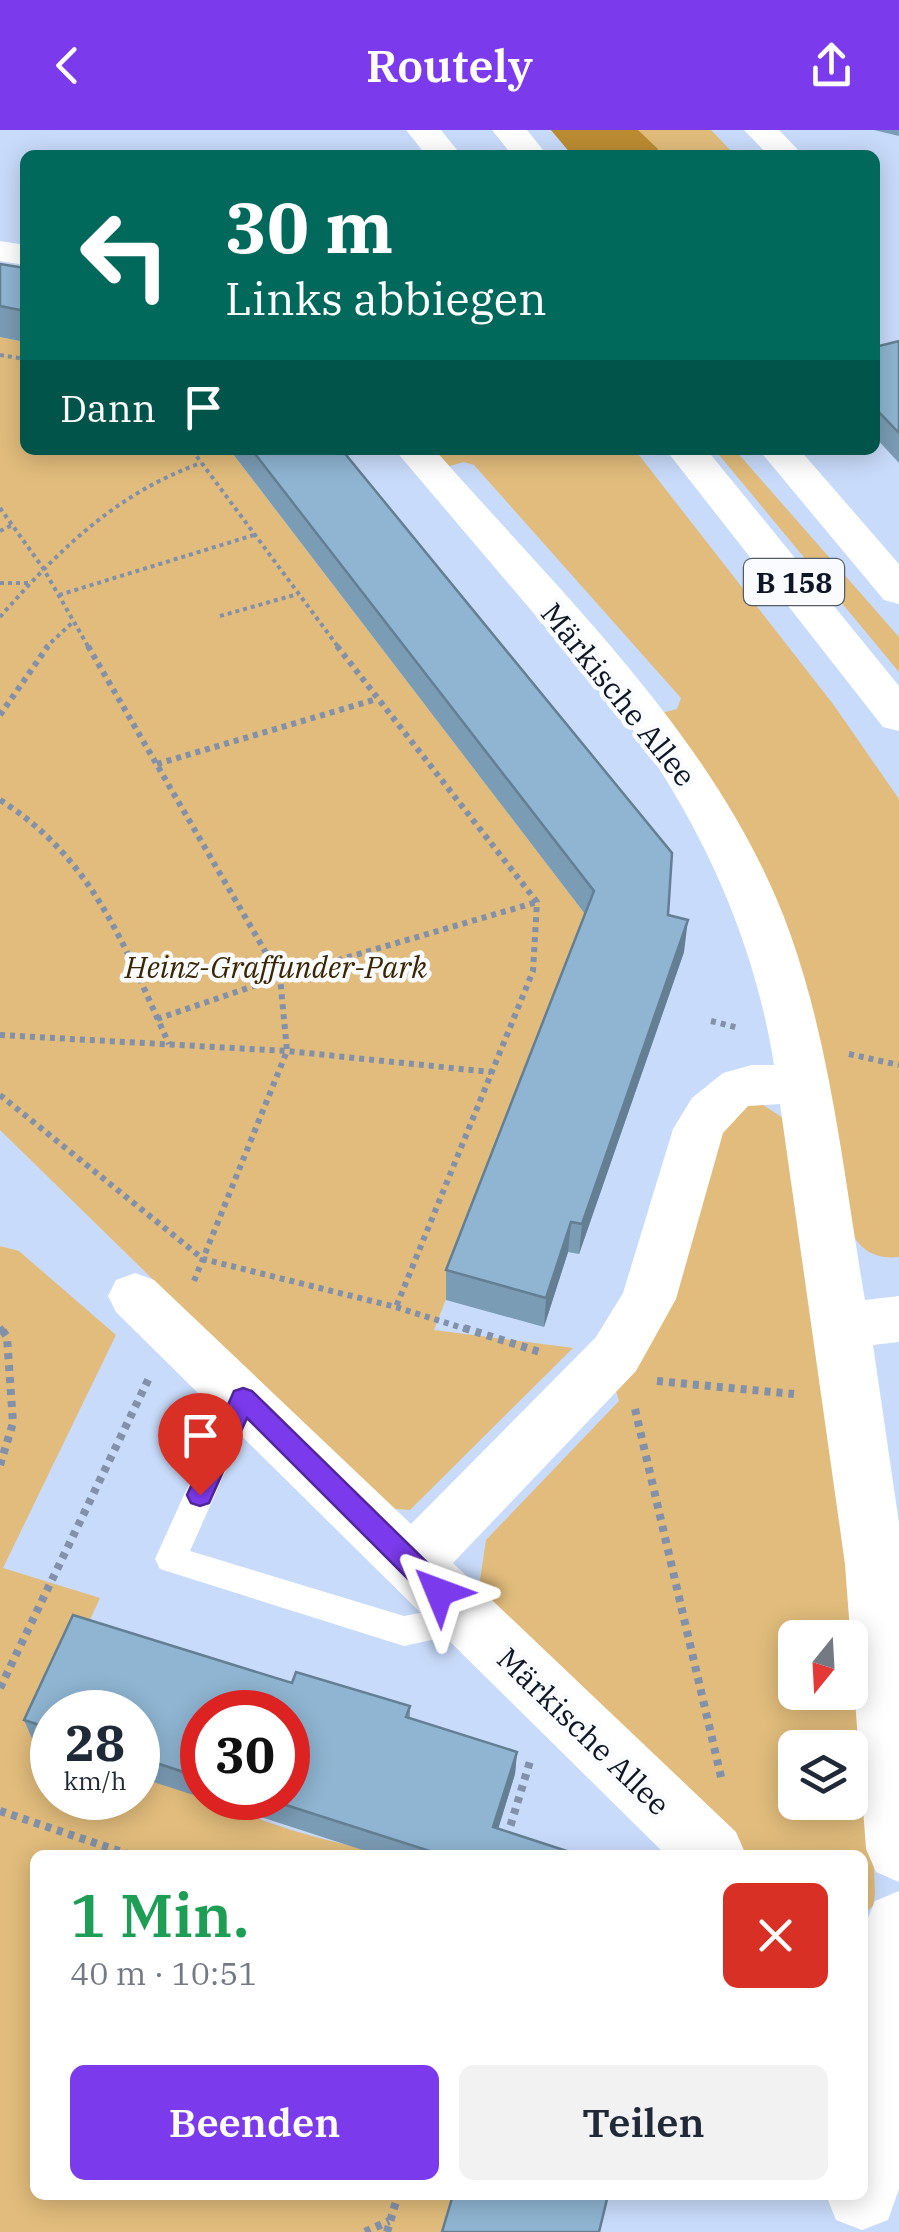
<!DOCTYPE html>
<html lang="de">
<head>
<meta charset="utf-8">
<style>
  :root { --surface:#fff; --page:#f2f2f3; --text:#1f2937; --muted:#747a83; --accent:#7c3aed }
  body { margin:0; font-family:"IBM Plex Serif",serif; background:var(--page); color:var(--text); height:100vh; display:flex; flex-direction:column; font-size:38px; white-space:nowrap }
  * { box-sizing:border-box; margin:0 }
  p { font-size:32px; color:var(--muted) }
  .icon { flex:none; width:55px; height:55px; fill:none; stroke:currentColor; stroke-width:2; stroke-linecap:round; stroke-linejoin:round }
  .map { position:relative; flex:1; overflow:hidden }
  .details { position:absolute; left:30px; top:1720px; width:838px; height:350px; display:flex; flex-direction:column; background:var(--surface); border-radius:15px; box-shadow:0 5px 25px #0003 }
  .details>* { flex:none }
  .hud { position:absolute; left:20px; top:20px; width:860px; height:305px; border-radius:15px; box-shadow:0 5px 25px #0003; background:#00695c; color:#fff; overflow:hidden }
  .needle { width:65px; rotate:198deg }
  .tools { position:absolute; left:778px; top:1490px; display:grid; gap:20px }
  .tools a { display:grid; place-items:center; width:90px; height:90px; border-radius:15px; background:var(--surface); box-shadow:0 5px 25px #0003; font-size:50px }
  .speed { position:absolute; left:30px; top:1560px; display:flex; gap:20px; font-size:50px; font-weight:700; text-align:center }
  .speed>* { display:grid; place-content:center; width:130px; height:130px; border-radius:50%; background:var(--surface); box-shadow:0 5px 25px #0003; line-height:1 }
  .speed small { font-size:25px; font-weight:400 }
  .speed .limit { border:15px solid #d22; background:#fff; color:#111 }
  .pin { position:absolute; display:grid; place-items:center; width:85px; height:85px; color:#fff; margin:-102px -42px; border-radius:50% 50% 50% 0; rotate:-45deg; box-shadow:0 0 10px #0007 }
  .pin .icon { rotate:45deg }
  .me { position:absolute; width:110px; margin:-55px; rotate:314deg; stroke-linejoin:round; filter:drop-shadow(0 0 8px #0008) }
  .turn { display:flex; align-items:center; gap:35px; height:210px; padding:0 40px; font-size:45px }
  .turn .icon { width:130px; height:130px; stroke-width:2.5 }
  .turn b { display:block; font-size:70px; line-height:85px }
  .then { display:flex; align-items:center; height:95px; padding:0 40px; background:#0003; gap:20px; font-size:38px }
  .round { display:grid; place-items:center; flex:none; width:105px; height:105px; border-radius:15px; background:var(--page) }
  .head { display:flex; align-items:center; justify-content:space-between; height:170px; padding:0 40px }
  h1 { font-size:60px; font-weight:600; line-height:75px; color:#1e9e55 }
  .button { display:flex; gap:20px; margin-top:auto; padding:20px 40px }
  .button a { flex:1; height:115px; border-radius:15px; background:var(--accent); color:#fff; font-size:40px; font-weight:600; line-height:115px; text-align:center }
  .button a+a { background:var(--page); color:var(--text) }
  header { display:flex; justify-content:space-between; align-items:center; height:130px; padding:0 40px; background:var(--accent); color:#fff; font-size:45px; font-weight:600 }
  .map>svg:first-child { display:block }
  .green { fill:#e1bc7c; fill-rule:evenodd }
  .forest { fill:#bb8c32 }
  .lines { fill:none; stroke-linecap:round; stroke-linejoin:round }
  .path-far2 { stroke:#8291a9; stroke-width:4; stroke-dasharray:4 4; stroke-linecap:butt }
  .path-far1 { stroke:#8291a9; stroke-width:6; stroke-dasharray:5 5; stroke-linecap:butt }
  .path { stroke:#8291a9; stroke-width:8; stroke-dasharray:6 6; stroke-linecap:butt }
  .lane { fill:#fff; fill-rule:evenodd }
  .street { fill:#fff; fill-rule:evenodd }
  .primary { fill:#fff; fill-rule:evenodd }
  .wall { fill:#7b9cb5; fill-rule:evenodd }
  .shaded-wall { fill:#647f93 }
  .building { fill:#8fb5d2; stroke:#647f93; stroke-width:2.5 }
  .route { fill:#7c3aed; stroke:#51269a; stroke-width:2.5 }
  .labels { text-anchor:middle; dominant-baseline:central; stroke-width:9; stroke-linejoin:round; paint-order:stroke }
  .shield { fill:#f9fbff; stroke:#555b66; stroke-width:2.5 }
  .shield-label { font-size:28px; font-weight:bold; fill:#0f1725 }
  .street-label { font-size:30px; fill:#0f1725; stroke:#f9fbff }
  .park-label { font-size:30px; font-style:italic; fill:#3a2600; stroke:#f9fbff }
</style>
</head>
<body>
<header><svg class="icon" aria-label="back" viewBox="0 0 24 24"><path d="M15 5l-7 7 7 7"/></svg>Routely<svg class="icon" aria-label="share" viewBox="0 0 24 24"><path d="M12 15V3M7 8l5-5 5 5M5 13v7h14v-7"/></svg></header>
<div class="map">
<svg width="899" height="2102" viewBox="0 0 899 2102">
  <rect width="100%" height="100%" fill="#c8dbfa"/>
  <!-- green -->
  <g class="green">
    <path d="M551 0H711L735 25H572Z"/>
    <path d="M0 207 25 212V320H230L592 793 434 1200 573 1218 410 1380 387 1378 0 1000Z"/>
    <path d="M431 320H635L833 574 899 669V1127C843 1133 842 1070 834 1029L658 584 677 579 681 568 474 335 464 332 446 337Z"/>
    <path d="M715 320H735L899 507V542Z"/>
    <path d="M760 973 783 988 869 1597 875 1764 873 1776 863 1784 862 1725H745L484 1472 480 1450 486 1410 619 1271 615 1258 726 982ZM795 1508H850V1562H795ZM795 1618H850V1672H795Z"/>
    <path d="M0 1116 19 1121 116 1205 3 1438 100 1468 34 1612 52 1619V1668H138V1647L155 1652 159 1644C233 1684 332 1720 418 1725H35V2065H456L445 2102H0Z"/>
  </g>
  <!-- forest -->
  <path class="forest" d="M551 0H638L658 19 657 25H572Z"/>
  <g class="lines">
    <!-- path-far2 -->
    <g class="path-far2">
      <path d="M0 225 25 229"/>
      <path d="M192 320 339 518"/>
      <path d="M0 378 43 438 89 518"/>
      <path d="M0 401 14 394"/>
      <path d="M0 453H29"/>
      <path d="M59 465 254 405"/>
      <path d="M220 486 298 464"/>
      <path d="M0 487C59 420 115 364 201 333"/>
      <path d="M45 518 74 491"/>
    </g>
    <!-- path-far1 -->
    <g class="path-far1">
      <path d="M88 516 280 847 287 921 194 1151"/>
      <path d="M337 516 537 772 533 841 396 1177"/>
      <path d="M0 585 48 516"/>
      <path d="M157 634 377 569"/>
      <path d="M0 670C94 729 125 818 169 914"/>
      <path d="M157 889 280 847 537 772"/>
      <path d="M711 891 739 898"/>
      <path d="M0 905 287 921 491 942"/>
      <path d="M849 924 899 935"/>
      <path d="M0 965 203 1129 396 1177 472 1201"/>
      <path d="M0 1197 3 1201"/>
    </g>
    <!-- path -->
    <g class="path">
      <path d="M464 1198 543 1223"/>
      <path d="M657 1251 794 1264"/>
      <path d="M635 1279 722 1651"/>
      <path d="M0 1335 13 1293 7 1207 1 1198"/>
      <path d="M0 1558 149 1248"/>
      <path d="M0 1681 131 1725"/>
      <path d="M507 1707 531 1628"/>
      <path d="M365 2102 389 2091"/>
      <path d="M387 2102 398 2065"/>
    </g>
    <!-- lane -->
    <path class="lane" d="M243 1255 254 1259 258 1268 190 1421 404 1486 467 1474 478 1478 483 1489 478 1500 404 1516 160 1439 155 1429 232 1259Z"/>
    <!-- street -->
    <g class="street">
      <path d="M744 0H779L803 25H768Z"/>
      <path d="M0 111 25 115V135L0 131Z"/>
      <path d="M395 320H435C565 468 724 616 791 806 832 922 844 1049 865 1170L899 1166V1212L873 1215 899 1393V1752L876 1742 866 1719 845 1434 780 974 748 976 723 1003 676 1169 636 1241 453 1433 736 1702 746 1725H666L116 1182 108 1166 116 1150 135 1143 154 1150 411 1394 596 1207 623 1163 673 999 692 968 723 943 752 935H774C755 814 706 705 637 605Z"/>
      <path d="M899 1761V2059L888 2090 862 2100 836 2090 826 2065H862L865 1795 875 1771Z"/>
    </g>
    <!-- primary -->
    <g class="primary">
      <path d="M406 0H441L461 25H426Z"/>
      <path d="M492 0H527L547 25H512Z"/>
      <path d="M666 320H707L899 556V601L883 597Z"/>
      <path d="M759 320H800L899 434V474L884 470Z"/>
    </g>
  </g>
  <!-- wall -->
  <g class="wall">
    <path d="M874 0H899V6Z"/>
    <path d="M0 134 25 138V212L0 207Z"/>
    <path d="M899 211V333L875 307V217Z"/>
    <path d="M230 320H342L668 785 684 822 579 1124 568 1122 544 1197 446 1170V1140L585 784Z"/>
    <path d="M73 1485 292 1553 296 1542 410 1576V1588L517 1622 515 1644 498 1699 579 1725H378L138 1647V1582H52V1619L34 1613 24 1590ZM202 1582H288V1668H202Z"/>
  </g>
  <!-- shaded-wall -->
  <g class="shaded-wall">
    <path d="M688 790 684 822 579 1124 582 1094Z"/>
    <path d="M571 1092 568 1122 544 1197 546 1168Z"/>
    <path d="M517 1622 515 1644 492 1719 493 1697Z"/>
  </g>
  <!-- building -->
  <g class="building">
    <path d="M0 134 25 138V181L0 176Z"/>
    <path d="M899 211V303L875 278V217Z"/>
    <path d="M252 320H342L672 723 668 785 688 790 582 1094 571 1092 546 1168 446 1140 594 761Z"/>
    <path d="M73 1485 292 1553 296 1542 410 1576 406 1587 517 1622 493 1697 579 1725H442L264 1668H288V1582H202V1648L138 1627V1582H52V1599L24 1590Z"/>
    <path d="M453 2065H608L599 2102H442Z"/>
  </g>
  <!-- route -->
  <path class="route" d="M243 1258 252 1261 448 1453 452 1462 448 1471 439 1474 430 1471 247 1288 209 1373 200 1376 191 1373 187 1365 231 1268 234 1261Z"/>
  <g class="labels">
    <!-- shield labels -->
    <rect class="shield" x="744" y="429" width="100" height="46" rx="8"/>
    <g class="shield-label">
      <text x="794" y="452">B 158</text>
    </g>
    <!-- street labels -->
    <g class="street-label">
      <text transform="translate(619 564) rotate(51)">Märkische Allee</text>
      <text transform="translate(584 1601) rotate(44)">Märkische Allee</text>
    </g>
    <!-- park labels -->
    <g class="park-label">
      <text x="276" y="836">Heinz-Graffunder-Park</text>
    </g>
  </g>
</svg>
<div class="tools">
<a><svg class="needle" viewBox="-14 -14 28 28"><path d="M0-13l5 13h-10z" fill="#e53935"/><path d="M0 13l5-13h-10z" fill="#747a83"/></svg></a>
<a><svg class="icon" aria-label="layers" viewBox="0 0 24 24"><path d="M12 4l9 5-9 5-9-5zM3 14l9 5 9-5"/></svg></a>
</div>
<div class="speed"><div>28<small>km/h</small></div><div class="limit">30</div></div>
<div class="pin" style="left:200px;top:1365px;background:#d93025"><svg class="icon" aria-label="arrive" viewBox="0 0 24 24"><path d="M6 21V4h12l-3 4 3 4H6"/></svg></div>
<svg class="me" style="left:439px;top:1462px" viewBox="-20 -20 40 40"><path d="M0-17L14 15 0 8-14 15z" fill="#7c3aed" stroke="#fff" stroke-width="4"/></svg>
<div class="hud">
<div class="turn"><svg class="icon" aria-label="left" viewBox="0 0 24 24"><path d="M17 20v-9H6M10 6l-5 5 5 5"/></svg><div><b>30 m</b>Links abbiegen</div></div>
<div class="then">Dann<svg class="icon" aria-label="arrive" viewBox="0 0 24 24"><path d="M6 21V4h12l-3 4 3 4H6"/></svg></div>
</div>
<section class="details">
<div class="head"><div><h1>1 Min.</h1><p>40 m · 10:51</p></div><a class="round" style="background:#d93025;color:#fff"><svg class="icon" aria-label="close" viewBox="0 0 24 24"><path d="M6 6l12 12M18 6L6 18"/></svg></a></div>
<div class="button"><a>Beenden</a><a>Teilen</a></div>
</section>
</div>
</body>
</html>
